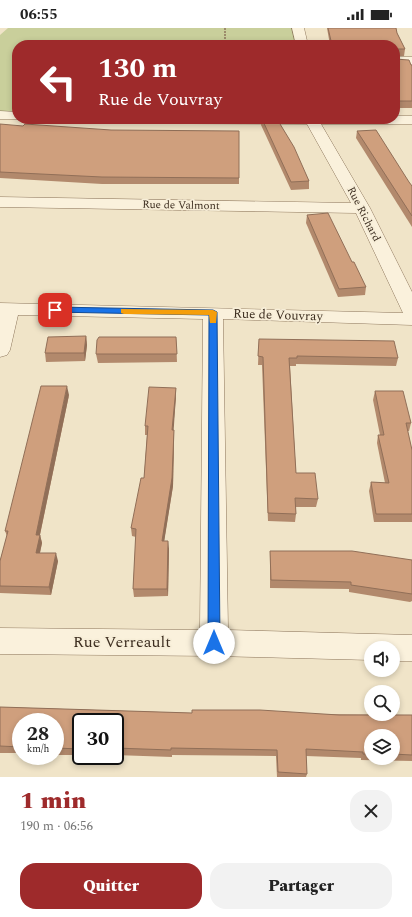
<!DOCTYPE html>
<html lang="fr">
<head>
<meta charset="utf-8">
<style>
  :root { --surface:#fff; --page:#f2f2f2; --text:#222; --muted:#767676; --accent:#9e2a2b }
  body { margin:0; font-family:Spectral,serif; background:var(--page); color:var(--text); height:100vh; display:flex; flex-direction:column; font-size:15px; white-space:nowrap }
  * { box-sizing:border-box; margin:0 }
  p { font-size:13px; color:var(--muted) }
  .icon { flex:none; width:22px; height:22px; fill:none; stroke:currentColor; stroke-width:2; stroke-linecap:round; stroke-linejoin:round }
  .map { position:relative; height:749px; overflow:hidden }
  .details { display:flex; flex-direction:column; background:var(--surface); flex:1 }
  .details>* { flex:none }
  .hud { position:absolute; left:12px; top:12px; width:388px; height:84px; border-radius:16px; box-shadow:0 2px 6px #0003; background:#9e2a2b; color:#fff; overflow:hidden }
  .tools { position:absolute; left:364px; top:613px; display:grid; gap:8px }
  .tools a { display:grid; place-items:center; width:36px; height:36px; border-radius:50%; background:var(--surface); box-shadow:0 2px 6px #0003; font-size:20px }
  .speed { position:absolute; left:12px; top:685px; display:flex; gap:8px; font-size:20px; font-weight:700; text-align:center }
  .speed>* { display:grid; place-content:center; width:52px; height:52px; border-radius:50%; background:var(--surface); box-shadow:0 2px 6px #0003; line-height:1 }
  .speed small { font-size:10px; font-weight:400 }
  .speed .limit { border:2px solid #111; border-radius:6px; background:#fff; color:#111 }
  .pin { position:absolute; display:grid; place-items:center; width:34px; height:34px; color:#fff; margin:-17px; border-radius:8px; box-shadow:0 2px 6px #0006 }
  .me { position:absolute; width:44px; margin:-22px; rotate:0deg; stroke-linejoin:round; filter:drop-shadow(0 0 3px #0008) }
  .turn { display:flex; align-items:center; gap:14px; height:84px; padding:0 20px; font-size:18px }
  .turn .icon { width:52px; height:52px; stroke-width:2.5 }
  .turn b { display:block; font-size:28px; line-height:34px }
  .round { display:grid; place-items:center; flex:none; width:42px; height:42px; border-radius:16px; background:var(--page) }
  .overview { display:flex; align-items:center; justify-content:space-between; height:68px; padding:0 20px }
  h1 { font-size:24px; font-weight:800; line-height:30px; color:var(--accent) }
  .button { display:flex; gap:8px; margin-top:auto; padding:8px 20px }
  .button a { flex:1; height:46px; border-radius:16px; background:var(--accent); color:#fff; font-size:16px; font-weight:800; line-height:46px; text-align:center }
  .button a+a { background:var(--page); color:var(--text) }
  .status { display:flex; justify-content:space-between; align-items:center; height:28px; padding:0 20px; background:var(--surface); direction:ltr }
  .status svg { height:11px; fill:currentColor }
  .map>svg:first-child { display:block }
  .green { fill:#c9cf9b }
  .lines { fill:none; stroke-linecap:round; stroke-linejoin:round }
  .minor-casing { stroke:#8d765c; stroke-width:1 }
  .path { stroke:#8d765c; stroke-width:1.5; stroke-dasharray:2 1; stroke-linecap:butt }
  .minor { fill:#faf1dc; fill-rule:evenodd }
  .wall { fill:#b2896c; fill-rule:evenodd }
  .shaded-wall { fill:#916f58 }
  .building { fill:#cf9f7d; stroke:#916f58 }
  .route { fill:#1a73e8; stroke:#114b97 }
  .slow { fill:#f59e0b }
  .labels { text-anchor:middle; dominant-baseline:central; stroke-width:3.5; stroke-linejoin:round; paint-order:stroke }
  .far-street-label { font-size:11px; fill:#3d2e20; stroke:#f7eed8 }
  .street-label { font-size:13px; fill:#3d2e20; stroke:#f7eed8 }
  .near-street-label { font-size:16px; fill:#3d2e20; stroke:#f7eed8 }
</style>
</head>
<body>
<div class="status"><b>06:55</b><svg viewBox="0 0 49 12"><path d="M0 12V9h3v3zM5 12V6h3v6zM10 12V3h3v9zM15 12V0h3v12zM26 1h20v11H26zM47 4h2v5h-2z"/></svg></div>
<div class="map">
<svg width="412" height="749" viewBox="0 0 412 749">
  <rect width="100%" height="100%" fill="#f0e4c8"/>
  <!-- green -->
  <path class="green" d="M8 0H298L302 17H17V88L0 87V7Z"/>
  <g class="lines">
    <!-- minor casing -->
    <g class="minor-casing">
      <g id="minor">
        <path d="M292 0H304L308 17H296Z"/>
        <rect x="395" y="29" width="17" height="8"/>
        <path d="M0 83 17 84V91H22H0Z"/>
        <path d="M395 88H412V96H321L370 180 412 264V297L223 291 228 602 412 607V633H393V620H371V632L214 628 0 626V600L200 602 203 291 18 287 10 322 7 327 0 329V275L403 285 356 185 0 179V169L351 175 307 96 74 95 69 94 67 91H395Z"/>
      </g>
    </g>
    <!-- path -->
    <path class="path" d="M225 0V17"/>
    <!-- minor -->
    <use href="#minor" class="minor"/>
  </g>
  <!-- wall -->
  <g class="wall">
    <path d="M327 0H396L397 5 405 21 404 28H395V31L412 37V80H395V17H330Z"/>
    <path d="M261 91H277L309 153V161L291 162 261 97Z"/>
    <path d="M0 96 239 150V156H102L0 150Z"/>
    <path d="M357 103 412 158V199L356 110Z"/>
    <path d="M307 187 352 234 366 259 365 267 338 269 306 195Z"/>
    <path d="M86 308 87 317 85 333 46 334 45 325Z"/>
    <path d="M176 309 177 334 98 335 96 326Z"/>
    <path d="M259 311 398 330 396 338 296 336V338H290L296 445 318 471 316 479H296V486L295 494 268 493 262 337H258Z"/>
    <path d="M176 360V368L173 402 174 411 173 458 164 513 169 521 168 568 134 569 133 561 136 509 132 508 131 500 144 450 147 407H145V398Z"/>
    <path d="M375 363 411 395 409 403H407L412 422V494H374L369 463 371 454 385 455 377 415 378 407H380L373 372Z"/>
    <path d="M69 367 40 507 42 515 40 525 58 533 51 567 0 565V533L7 508 5 503Z"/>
    <path d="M270 523 412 532V573L410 574 349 564V561L270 560Z"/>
    <path d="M0 679 192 685 412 687V733L361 732V730L306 728 307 746 306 749H277L276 728 172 727V729L115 727V694H81V727H55V694H21V725H0ZM371 708H393V730H371Z"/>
  </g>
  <!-- shaded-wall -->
  <g class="shaded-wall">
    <path d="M86 308 87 317 85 333 84 325Z"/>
    <path d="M67 358 69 367 39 511 40 507 42 515 38 533 36 525V507Z"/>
    <path d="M176 360V368L173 411 172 402Z"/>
    <path d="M174 402V411L173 458 163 521 162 513Z"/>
    <path d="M168 513 169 521 168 568 167 561Z"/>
    <path d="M56 525 58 533 51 567 49 559Z"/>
  </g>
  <!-- building -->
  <g class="building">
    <path d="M328 0H396L397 5 405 21H395V31L409 32 411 37H412V73H395V17H332Z"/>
    <path d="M262 91H277L294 119 309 153 291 154Z"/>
    <path d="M0 96 23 98 25 96 111 102 239 103V150L102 149 0 144Z"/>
    <path d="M376 102 409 154 412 158V188L357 103Z"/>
    <path d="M328 185 352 234H354L366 259 339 261 307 187Z"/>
    <path d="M86 308 84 325H45L48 309Z"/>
    <path d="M99 309H176L177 326H96L97 312Z"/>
    <path d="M259 311 394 313 398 330 297 328V330H289L296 445H315L318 471 295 470 296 486 268 485 263 329 258 328Z"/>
    <path d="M41 358H67L36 507H40L36 525H56L49 559 0 558V533L8 503H5Z"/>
    <path d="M149 359 176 360 172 402H174L172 450 162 513H168L167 561H133L136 501 131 500 141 450H144L148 398H145Z"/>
    <path d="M375 363H403L411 395H406L412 422V486H376L371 454 389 455 378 407H384Z"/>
    <path d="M270 523H352L412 532V566L351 557V554L271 552Z"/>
    <path d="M0 679 192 685V682H260L339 687H412V727L393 726V708H371V726H363V724L306 721 307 746 278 744 277 722 171 720V722L115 720V694H81V721L55 720V694H21V719L0 718Z"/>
  </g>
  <!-- route -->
  <path class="route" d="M55 279 213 282 217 284 220 615 219 619 214 620 210 619 208 615 209 287 52 284 51 282Z"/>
  <!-- slow -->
  <path class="slow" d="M121 281 213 282 217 284 216 295H210L209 287 124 286 121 285Z"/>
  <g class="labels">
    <!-- far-street labels -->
    <g class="far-street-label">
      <text transform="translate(181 177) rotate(1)">Rue de Valmont</text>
      <text transform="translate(364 186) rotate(63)">Rue Richard</text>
    </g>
    <!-- street labels -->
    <g class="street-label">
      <text transform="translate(278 287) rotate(2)">Rue de Vouvray</text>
    </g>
    <!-- near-street labels -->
    <g class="near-street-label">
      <text x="122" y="614">Rue Verreault</text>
    </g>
  </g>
</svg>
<div class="tools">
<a><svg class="icon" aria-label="sound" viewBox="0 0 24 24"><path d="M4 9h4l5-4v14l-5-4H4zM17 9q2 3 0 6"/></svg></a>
<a><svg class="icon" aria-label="search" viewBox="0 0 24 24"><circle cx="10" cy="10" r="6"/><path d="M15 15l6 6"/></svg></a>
<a><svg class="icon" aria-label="layers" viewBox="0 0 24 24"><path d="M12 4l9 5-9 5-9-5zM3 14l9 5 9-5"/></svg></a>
</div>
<div class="speed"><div>28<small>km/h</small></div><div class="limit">30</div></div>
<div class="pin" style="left:55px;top:282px;background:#d93025"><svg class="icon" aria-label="arrive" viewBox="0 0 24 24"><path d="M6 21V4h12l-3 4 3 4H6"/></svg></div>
<svg class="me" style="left:214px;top:615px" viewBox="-20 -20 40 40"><circle r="19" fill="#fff"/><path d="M0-13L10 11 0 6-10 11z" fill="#1a73e8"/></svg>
<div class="hud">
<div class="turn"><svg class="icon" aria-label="left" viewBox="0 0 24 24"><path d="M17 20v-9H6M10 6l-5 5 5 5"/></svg><div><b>130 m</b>Rue de Vouvray</div></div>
</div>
</div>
<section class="details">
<div class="overview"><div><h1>1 min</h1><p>190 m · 06:56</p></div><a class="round"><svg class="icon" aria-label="close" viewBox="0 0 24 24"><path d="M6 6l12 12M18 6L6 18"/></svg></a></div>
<div class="button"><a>Quitter</a><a>Partager</a></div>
</section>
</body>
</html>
